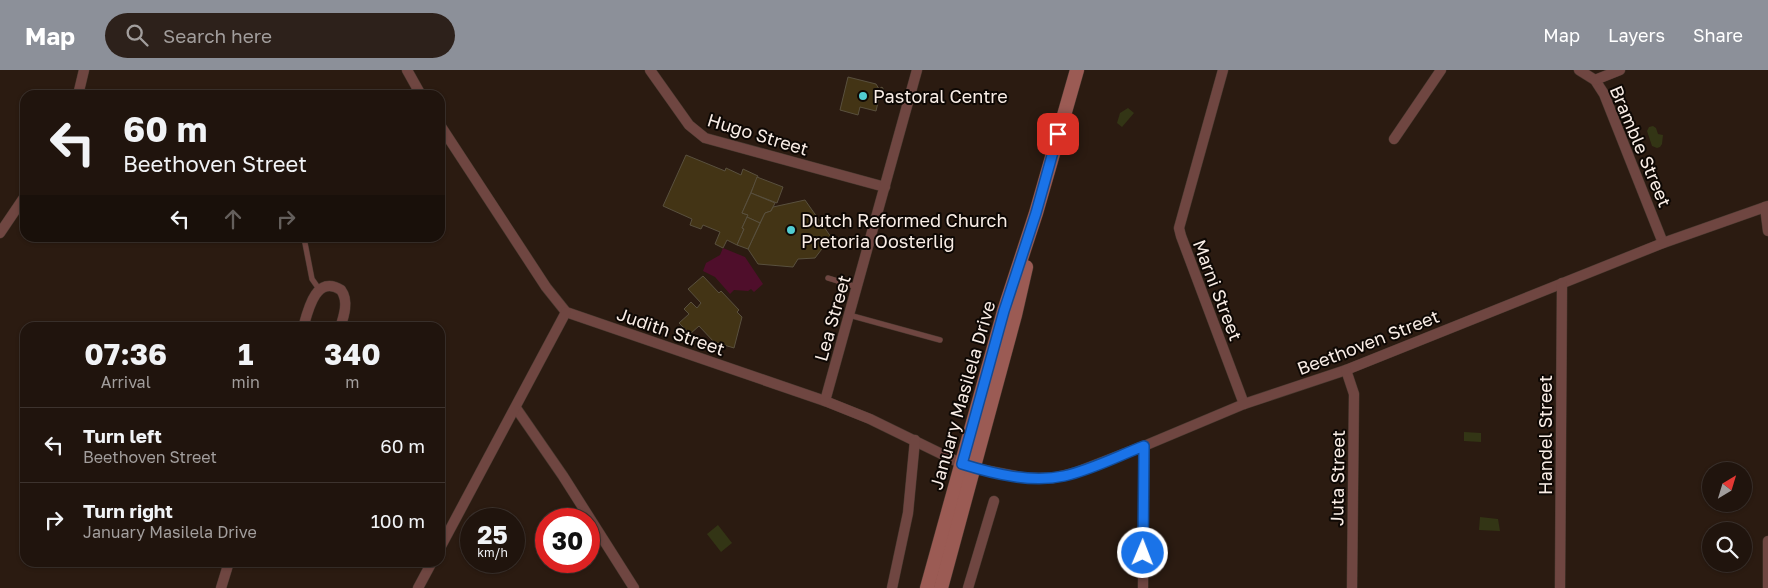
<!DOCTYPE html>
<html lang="en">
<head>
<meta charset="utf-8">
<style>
  :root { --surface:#20140d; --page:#2d211b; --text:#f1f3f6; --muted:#a29e9d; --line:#3d332e; --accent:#8c9099 }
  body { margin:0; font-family:"Golos Text",sans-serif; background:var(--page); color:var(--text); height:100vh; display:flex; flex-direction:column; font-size:19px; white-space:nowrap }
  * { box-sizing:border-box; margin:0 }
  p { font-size:16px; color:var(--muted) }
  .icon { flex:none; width:28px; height:28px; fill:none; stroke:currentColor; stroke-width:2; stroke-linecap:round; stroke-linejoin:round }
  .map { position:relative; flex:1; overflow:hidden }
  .sheet { position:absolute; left:20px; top:252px; width:425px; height:245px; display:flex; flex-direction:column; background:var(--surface); border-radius:15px; box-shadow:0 1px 4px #0004,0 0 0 1px var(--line) }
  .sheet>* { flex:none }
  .hud { position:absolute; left:20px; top:20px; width:425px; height:152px; border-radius:15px; box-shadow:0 1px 4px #0004,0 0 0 1px var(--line); background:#20140d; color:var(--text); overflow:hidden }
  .needle { width:32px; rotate:38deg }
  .tools { position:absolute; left:1702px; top:392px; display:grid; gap:10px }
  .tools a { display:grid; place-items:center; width:50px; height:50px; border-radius:50%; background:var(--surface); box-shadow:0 1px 4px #0004,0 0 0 1px var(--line); font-size:25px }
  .speed { position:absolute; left:460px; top:438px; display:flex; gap:10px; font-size:25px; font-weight:700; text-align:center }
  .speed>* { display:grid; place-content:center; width:65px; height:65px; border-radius:50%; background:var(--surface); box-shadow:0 1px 4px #0004,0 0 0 1px var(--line); line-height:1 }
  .speed small { font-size:12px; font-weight:400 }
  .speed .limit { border:8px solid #d22; background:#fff; color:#111 }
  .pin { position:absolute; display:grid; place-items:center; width:42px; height:42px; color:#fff; margin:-21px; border-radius:10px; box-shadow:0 2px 8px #0006 }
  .me { position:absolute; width:55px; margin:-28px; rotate:1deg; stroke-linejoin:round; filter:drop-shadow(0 0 4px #0008) }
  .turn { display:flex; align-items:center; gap:18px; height:105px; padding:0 20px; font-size:22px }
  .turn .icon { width:65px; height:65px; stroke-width:2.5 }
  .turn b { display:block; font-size:35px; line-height:42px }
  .lanes { display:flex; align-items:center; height:48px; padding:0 20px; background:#0003; justify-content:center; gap:25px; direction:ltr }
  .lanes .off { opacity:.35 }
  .eta { display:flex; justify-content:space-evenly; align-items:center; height:85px; text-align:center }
  .eta b { font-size:30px; font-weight:700; line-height:35px }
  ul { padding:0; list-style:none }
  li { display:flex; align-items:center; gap:15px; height:75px; padding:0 20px; border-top:1px solid var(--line) }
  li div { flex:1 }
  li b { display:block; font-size:19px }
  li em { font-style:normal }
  header { display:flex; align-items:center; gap:30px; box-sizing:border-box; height:70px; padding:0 25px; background:var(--accent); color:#fff }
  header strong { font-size:24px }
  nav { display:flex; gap:28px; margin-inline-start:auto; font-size:18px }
  .search { width:350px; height:45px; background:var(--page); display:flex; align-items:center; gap:12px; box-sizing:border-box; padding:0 18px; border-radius:28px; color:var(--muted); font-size:19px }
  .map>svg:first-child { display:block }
  .green { fill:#4f0e2b }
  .water { fill:#333515 }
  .building { fill:#433415; stroke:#59503e }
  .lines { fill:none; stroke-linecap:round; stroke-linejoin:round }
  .lane-casing { stroke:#48382f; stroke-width:6 }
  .street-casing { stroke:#48382f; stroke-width:11 }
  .secondary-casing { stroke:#48382f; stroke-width:15 }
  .lane { stroke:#6f4641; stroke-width:5 }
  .street { stroke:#6f4641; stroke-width:10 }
  .secondary { stroke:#9b5b54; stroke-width:14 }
  .route-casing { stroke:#114b97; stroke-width:12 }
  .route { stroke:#1a73e8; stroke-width:9 }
  .poi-dot { fill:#51ccd1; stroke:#0e0804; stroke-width:2 }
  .labels { text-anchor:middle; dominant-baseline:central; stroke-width:4; stroke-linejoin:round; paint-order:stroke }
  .poi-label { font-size:18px; fill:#f9ede6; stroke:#0e0804; text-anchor:start }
  .street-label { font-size:18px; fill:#f9ede6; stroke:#0e0804 }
</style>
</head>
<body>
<header>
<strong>Map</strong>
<div class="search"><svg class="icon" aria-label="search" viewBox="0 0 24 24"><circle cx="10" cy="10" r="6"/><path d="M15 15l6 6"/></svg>Search here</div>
<nav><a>Map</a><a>Layers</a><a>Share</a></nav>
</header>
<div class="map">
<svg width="1768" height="518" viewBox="0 0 1768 518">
  <rect width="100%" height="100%" fill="#2b1b11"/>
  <!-- green -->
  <path class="green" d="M723 178 745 187 763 214 754 222 751 219 748 221 734 220 730 224 715 207 703 201 706 193 720 185Z"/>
  <!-- water -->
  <g class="water">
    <path d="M1128 38 1134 43 1122 57 1117 53 1120 43Z"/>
    <path d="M1653 56 1656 58 1658 64 1663 65 1662 74 1660 77 1657 78 1652 76 1647 61 1649 57Z"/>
    <path d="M1464 362 1481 363V372L1464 371Z"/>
    <path d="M1480 447 1498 449 1500 461 1479 460Z"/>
    <path d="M718 455 732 473 721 482 707 464Z"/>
  </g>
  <!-- building -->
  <g class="building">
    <path d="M848 7 876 14 879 19 882 17 886 24 879 28 876 41 860 37 858 45 840 40Z"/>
    <path d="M686 85 725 101 726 98 741 105 743 99 758 106 742 143 748 145 742 158 744 159 737 175 727 170 723 178 715 174 720 162 703 155 701 159 690 155 692 149 663 136Z"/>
    <path d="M757 107 783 117 777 133 751 123Z"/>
    <path d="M751 123 775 133 771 141 765 143 760 153 747 147 748 145 742 143Z"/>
    <path d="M805 130 831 167 815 188 798 189 793 197 758 194 748 179 765 143 771 141 773 137Z"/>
    <path d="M747 147 760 153 748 179 737 175 744 159 742 158Z"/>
    <path d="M703 206 719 223 721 221 739 240 737 242 742 247 734 278 714 272 699 256 690 264 679 253 689 244 684 239 691 232 697 238 701 233 688 219Z"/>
  </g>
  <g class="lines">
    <!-- lane casing -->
    <g class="lane-casing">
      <g id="lane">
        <path d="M304 168 312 209 319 219"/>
        <path d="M828 208 857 217"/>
        <path d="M849 245 940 270"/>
      </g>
    </g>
    <!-- street casing -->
    <g class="street-casing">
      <g id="street">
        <path d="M407 0 421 25"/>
        <path d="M650 0 689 55 705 68 885 117"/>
        <path d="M1223 0 1179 158 1181 166 1244 334"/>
        <path d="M1579 0 1595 10 1604 24 1663 173"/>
        <path d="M1595 10 1620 0"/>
        <path d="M78 25 84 0"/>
        <path d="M440 55 546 217 566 242 825 331 870 349 962 394 974 398 1026 408H1053L1077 402 1144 376 1244 334 1346 300 1663 173 1768 136"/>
        <path d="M1394 69 1441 0"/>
        <path d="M1765 137 1768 161"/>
        <path d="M0 163 25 126"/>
        <path d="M303 258C308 240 316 204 341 220 349 231 344 246 340 258"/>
        <path d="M1346 300 1354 324 1352 518"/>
        <path d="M825 331 917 0"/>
        <path d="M516 338 563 406 634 518"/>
        <path d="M440 478 566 242"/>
        <path d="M221 518 229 492"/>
        <path d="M418 518 432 492"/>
        <path d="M892 518 908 443 915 370"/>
        <path d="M968 518 994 431"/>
        <path d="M1143 518 1144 376"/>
        <path d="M1560 518 1562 213"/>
        <path d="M1768 518V471"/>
      </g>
    </g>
    <!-- secondary casing -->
    <g class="secondary-casing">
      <g id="secondary">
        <path d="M927 518 1004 241 1036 143 1077 0"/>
        <path d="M941 518 1015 245 1026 197"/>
      </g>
    </g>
    <!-- lane -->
    <use href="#lane" class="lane"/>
    <!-- street -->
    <use href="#street" class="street"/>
    <!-- secondary -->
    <use href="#secondary" class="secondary"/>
  </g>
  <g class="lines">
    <!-- route casing -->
    <g class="route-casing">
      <path id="route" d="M1058 64 1036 143 1004 241 962 394C994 404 1031 413 1064 406 1091 400 1118 386 1144 376L1143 483"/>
    </g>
    <!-- route -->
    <use href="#route" class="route"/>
  </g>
  <!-- markers -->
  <g class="poi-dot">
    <circle cx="863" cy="26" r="5"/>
    <circle cx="791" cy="160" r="5"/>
  </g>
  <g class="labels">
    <!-- poi labels -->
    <g class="poi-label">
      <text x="873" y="26">Pastoral Centre</text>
      <text x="801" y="150">Dutch Reformed Church<tspan x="801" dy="21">Pretoria Oosterlig</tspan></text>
    </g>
    <!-- street labels -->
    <g class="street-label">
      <text transform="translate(758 64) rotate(17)">Hugo Street</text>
      <text transform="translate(1641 76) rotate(67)">Bramble Street</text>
      <text transform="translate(1218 220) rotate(69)">Marni Street</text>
      <text transform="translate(832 248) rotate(-74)">Lea Street</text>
      <text transform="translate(671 261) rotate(19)">Judith Street</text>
      <text transform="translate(1368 272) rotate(-21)">Beethoven Street</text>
      <text transform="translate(962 325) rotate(-74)">January Masilela Drive</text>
      <text transform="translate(1545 365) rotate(-90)">Handel Street</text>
      <text transform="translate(1337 408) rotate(-89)">Juta Street</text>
    </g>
  </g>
</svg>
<div class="tools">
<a><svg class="needle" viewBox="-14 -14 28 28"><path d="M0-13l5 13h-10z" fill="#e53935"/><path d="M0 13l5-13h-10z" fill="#a29e9d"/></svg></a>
<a><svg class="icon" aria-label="search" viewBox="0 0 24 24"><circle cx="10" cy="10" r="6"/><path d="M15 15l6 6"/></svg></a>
</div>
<div class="speed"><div>25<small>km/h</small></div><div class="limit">30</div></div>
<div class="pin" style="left:1058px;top:64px;background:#d93025"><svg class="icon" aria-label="arrive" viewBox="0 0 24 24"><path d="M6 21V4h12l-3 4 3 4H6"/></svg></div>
<svg class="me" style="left:1143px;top:483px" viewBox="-20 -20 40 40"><circle r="17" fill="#1a73e8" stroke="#fff" stroke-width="3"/><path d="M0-11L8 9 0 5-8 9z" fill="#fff"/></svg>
<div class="hud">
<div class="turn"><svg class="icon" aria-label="left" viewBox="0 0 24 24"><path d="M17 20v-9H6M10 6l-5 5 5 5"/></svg><div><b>60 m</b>Beethoven Street</div></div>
<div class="lanes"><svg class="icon" aria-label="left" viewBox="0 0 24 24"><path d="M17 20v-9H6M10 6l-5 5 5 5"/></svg><svg class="icon off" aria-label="ahead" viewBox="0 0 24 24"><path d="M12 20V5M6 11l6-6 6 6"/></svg><svg class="icon off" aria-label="right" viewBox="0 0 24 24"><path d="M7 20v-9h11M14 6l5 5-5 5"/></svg></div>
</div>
<section class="sheet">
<div class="eta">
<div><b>07:36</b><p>Arrival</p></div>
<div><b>1</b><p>min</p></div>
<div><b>340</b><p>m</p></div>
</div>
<ul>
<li><svg class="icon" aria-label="left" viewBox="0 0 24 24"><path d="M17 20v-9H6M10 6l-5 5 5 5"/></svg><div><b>Turn left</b><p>Beethoven Street</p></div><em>60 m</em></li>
<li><svg class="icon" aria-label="right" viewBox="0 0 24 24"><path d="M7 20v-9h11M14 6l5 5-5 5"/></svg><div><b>Turn right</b><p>January Masilela Drive</p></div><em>100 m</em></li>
</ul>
</section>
</div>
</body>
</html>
